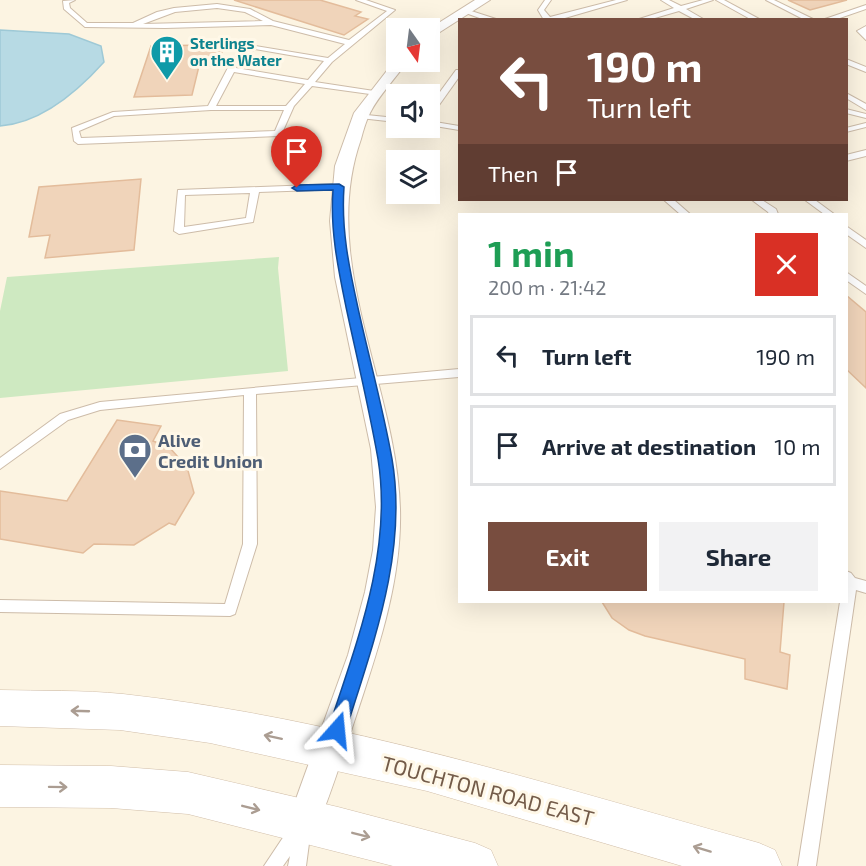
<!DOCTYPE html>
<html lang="en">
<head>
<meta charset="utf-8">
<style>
  :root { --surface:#fff; --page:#f2f2f3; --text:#1f2937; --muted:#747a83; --line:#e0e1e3; --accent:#784d3f }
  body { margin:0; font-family:"Exo 2",sans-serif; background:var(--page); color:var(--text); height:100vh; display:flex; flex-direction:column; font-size:22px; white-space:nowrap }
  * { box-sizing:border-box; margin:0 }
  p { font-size:20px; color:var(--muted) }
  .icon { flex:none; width:33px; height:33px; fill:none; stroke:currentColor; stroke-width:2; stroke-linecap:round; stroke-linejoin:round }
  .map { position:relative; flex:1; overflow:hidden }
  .sheet { position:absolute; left:458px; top:213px; width:390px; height:390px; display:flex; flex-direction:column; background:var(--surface); border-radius:0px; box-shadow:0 6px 24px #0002 }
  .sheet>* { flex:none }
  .hud { position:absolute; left:458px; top:18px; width:390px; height:183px; border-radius:0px; box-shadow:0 6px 24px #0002; background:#784d3f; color:#fff; overflow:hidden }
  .needle { width:39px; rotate:166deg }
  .controls { position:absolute; left:386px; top:18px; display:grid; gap:12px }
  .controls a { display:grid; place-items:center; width:54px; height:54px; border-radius:0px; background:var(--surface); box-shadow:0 6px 24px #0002; font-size:30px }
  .pin { position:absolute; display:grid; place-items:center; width:51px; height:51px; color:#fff; margin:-62px -26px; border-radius:50% 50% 50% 0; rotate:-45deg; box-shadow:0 0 6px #0007 }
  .pin .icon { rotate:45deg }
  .me { position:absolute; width:66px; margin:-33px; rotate:18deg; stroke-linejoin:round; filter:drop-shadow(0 0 4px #0008) }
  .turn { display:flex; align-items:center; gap:21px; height:126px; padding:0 30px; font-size:27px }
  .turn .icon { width:78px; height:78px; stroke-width:2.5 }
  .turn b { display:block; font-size:42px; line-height:51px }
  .then { display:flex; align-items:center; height:57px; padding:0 30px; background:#0003; gap:12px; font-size:22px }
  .round { display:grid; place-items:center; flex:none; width:63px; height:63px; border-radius:0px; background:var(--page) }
  .headline { display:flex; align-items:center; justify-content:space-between; height:102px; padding:0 30px }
  h1 { font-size:36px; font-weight:700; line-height:45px; color:#1e9e55 }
  .primary-button { display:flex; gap:12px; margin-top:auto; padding:12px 30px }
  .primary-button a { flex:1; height:69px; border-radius:0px; background:var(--accent); color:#fff; font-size:24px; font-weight:700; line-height:69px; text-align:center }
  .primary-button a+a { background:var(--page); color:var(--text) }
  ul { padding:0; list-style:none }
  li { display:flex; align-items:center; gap:18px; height:81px; margin:0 12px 9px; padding:0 18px; border:3px solid var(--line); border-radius:0px }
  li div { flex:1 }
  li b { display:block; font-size:22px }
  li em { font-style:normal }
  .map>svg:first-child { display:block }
  .green { fill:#cee9c1 }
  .water { fill:#b7dae4; stroke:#9ec9d6; stroke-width:1.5 }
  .building { fill:#f0d4ba; stroke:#e3bc9b; stroke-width:1.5 }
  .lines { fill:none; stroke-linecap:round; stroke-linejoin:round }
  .lane-casing { stroke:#cdbca9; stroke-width:2 }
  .street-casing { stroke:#cdbca9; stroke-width:2 }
  .secondary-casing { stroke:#d1bea9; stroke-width:1 }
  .lane { fill:#fff; fill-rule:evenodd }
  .street { fill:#fff; fill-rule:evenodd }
  .secondary { fill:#fff; fill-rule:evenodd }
  .oneway { stroke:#ab9d92 }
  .route { fill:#1a73e8; stroke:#114b97; stroke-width:1.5 }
  .labels { text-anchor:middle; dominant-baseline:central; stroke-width:6; stroke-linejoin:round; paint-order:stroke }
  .far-culture-label { font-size:15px; font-weight:bold; fill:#0d838f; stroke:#fff8e8; text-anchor:start }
  .service-label { font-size:18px; font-weight:bold; fill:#4e5e75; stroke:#fff8e8; text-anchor:start }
  .near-street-label { font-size:21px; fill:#735b49; stroke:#fff8e8 }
</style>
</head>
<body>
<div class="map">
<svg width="866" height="866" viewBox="0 0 866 866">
  <rect width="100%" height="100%" fill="#fcf4e2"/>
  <!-- green -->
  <path class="green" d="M279 257 278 268 288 371 0 398V311L7 277Z"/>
  <!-- water -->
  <path class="water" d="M0 30 69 34 101 46 104 62C78 91 41 123 0 126Z"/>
  <!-- building -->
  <g class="building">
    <path d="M234 0H320L361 12 355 16 368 19 344 35Z"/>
    <path d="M788 0H847L810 10Z"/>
    <path d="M204 45 203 47H223L219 66H199L192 95 134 97 151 46Z"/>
    <path d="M141 179 134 250 45 258 50 235 29 237 39 187Z"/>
    <path d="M846 295 866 312V388L846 369Z"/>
    <path d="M117 420 161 426 153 441 169 447 187 467 194 493 175 525 169 523 134 545 94 544 83 553 0 539V491L67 501Z"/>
    <path d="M602 602H784L780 652 790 655 787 689 745 679V659L645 636 629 630 612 618Z"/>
  </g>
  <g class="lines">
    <!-- lane casing -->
    <g class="lane-casing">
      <g id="lane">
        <path d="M75 0 69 3 70 8 87 23H133L157 12 174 8 217 4 250 9 273 21 349 40 387 11 356 0H366L395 10 332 62 315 82 374 91H377V95L312 86 294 106 282 133 278 136 78 144 74 141 72 128 113 112 208 106 232 60 250 45 328 58 345 44 271 25 165 28 85 27 64 9 63 1ZM217 8 245 12 263 21 143 24 175 12ZM255 49 324 61 308 80 236 68 238 63ZM234 72 305 84 286 106H216ZM211 110H284L275 131 81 138 79 131 114 116Z"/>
        <path d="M545 0H551L544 10 550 17 616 0H627L558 20H544L538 10Z"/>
        <path d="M661 0H669L681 6 703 0H713L686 9 705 20H696L679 11 648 20H636L674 8Z"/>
        <path d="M716 0H724L761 20H752Z"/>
        <path d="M766 0H774L815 20H805Z"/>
        <path d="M866 5V9L834 20H822Z"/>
        <path d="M465 9 496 19 497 20H485L463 12V10Z"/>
        <path d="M866 26V40L857 31Z"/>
        <path d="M846 59 866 67V72L846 64Z"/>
        <path d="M456 70H459V77L432 115H429V107Z"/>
        <path d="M846 93 866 104V110L846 98Z"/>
        <path d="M846 109 866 114V118L846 113Z"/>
        <path d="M357 114 396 118V122L360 118H357Z"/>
        <path d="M429 121 459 126V130L429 125Z"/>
        <path d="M866 123V127L846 132V128Z"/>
        <path d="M866 150V156L846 161V155Z"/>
        <path d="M339 184 342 185V189L259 192 253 222 179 234 174 231 178 190ZM250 193 246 218 184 227 185 195Z"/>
        <path d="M664 200H674L690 214H680Z"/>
        <path d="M752 200H762L776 209 778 214H769L768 212Z"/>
        <path d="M805 200H815L834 214H824Z"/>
        <path d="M846 226 866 240V248L846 234Z"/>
        <path d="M846 272 866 286V294L846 280Z"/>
        <path d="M459 369V377L256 394 257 544 235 614 230 616 0 612V600L225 604 243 544 244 395 100 410 68 420 0 469V458L60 414 100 402Z"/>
        <path d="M846 571 851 573 855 578 866 581V593L856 590 816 866H798L840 602H846Z"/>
        <path d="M300 819 309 822 311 828 306 866H288L290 856 283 866H264L294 821Z"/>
      </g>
    </g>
    <!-- street casing -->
    <g class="street-casing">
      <g id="street">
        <path d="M475 0H490L429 39V29Z"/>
        <path d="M396 59V62H407C395 79 379 95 370 113 366 121 363 131 361 139 318 261 397 386 400 509 402 580 378 650 356 716 343 755 331 794 315 832L304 836 293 832 288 821 348 655 365 592 373 550 376 507 371 449 335 277 330 221 335 166 354 113Z"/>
      </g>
    </g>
    <!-- secondary casing -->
    <g class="secondary-casing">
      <g id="secondary">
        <path d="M0 690C41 691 82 690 123 694 340 718 550 785 759 843L775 850 782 866H682L427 791 210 743 120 730 0 726Z"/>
        <path d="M0 765 111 766 188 772 338 807 475 843 491 850 498 866H393L188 814 111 808 0 807Z"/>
      </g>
    </g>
    <!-- lane -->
    <use href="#lane" class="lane"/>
    <!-- street -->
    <use href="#street" class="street"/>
    <!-- secondary -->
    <use href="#secondary" class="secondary"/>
  </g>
  <!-- one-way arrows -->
  <defs><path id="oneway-shaft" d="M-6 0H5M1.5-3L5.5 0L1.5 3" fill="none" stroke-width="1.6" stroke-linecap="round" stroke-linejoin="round" transform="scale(1.5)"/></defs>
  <g class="oneway">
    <use href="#oneway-shaft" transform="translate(80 711) rotate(-178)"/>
    <use href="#oneway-shaft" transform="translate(273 737) rotate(-168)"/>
    <use href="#oneway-shaft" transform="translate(58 787) rotate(1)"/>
    <use href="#oneway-shaft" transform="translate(251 808) rotate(14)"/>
    <use href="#oneway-shaft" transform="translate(361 835) rotate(14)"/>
    <use href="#oneway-shaft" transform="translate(702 849) rotate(-163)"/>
  </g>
  <!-- route -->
  <path class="route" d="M339 184 344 187C341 229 349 267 358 308 369 358 383 408 392 459 408 552 373 643 346 730L343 736 337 738 330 736 328 730C356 644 393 552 378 459 369 408 357 358 346 307 338 268 330 230 333 190L297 191 292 188 297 185Z"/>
  <!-- icons -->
  <defs>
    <g id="building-pin" transform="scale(1.725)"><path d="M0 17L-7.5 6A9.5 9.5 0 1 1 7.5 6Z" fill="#0f9aa8" stroke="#fff8e8"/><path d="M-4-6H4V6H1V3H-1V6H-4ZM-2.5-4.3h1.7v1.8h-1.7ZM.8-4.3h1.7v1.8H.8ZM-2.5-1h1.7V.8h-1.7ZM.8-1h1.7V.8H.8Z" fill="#fff"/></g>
    <g id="bank-pin" transform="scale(1.725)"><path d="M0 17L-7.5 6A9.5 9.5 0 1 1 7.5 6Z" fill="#5c6f8a" stroke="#fff8e8"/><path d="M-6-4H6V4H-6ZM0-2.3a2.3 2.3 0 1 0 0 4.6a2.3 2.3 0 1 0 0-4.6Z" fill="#fff"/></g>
  </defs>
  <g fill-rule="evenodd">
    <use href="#building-pin" x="167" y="52"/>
    <use href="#bank-pin" x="135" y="450"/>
  </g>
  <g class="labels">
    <!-- far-culture labels -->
    <g class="far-culture-label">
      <text x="190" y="43">Sterlings<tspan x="190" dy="17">on the Water</tspan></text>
    </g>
    <!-- service labels -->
    <g class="service-label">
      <text x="158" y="440">Alive<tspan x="158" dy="21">Credit Union</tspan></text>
    </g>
    <!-- near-street labels -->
    <g class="near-street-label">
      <text transform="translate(488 790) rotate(15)">TOUCHTON ROAD EAST</text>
    </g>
  </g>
</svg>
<div class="controls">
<a><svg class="needle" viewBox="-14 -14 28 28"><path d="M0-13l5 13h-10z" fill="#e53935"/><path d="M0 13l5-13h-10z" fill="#747a83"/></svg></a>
<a><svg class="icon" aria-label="sound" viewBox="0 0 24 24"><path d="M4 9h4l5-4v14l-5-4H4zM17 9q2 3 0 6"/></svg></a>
<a><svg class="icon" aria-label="layers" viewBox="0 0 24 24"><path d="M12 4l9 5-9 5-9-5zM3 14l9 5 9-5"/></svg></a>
</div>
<div class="pin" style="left:297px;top:188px;background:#d93025"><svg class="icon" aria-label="arrive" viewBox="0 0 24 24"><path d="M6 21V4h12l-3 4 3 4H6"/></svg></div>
<svg class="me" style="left:337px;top:730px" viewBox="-20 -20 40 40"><path d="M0-17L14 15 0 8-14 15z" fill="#1a73e8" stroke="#fff" stroke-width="4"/></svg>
<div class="hud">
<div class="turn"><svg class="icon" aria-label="left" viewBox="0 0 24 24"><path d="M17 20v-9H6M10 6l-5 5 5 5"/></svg><div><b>190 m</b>Turn left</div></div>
<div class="then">Then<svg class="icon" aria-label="arrive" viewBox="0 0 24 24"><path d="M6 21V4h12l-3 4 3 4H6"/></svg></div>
</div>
<section class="sheet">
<div class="headline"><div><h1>1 min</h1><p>200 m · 21:42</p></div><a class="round" style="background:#d93025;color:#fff"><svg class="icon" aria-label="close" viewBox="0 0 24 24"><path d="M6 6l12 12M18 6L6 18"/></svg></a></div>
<ul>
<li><svg class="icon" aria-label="left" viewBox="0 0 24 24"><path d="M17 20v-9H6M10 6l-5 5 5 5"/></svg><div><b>Turn left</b></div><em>190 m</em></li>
<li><svg class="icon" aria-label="arrive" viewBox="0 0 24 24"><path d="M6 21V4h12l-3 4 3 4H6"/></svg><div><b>Arrive at destination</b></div><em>10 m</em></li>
</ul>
<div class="primary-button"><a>Exit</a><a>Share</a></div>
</section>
</div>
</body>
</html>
